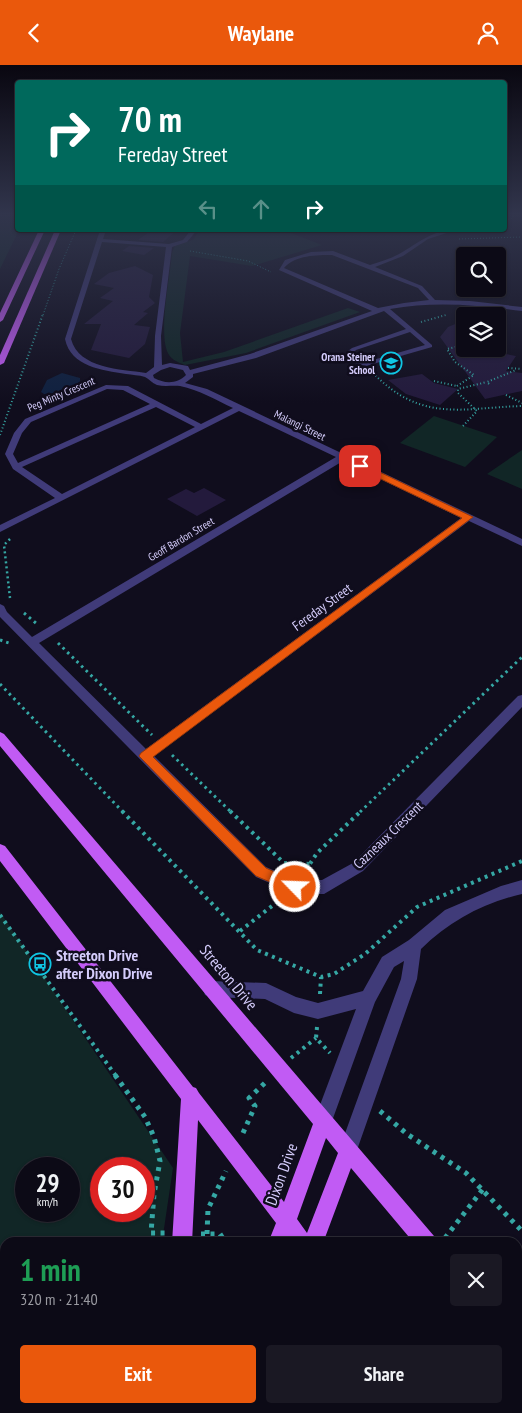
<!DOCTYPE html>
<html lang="en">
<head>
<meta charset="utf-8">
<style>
  :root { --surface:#0c0a16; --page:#1a1823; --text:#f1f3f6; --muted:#9a9aa1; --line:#2c2b35; --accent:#ea580c }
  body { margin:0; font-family:"PT Sans Narrow",sans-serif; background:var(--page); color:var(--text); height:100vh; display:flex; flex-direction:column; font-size:19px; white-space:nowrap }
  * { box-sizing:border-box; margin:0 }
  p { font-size:16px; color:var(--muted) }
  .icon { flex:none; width:28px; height:28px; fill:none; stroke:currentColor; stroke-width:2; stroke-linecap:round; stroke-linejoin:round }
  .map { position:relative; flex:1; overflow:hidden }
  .side { position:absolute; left:0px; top:1172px; width:522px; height:176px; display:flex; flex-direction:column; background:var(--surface); border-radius:15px 15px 0 0; box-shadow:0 1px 4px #0004,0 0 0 1px var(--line) }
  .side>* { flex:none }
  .banner { position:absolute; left:15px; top:15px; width:492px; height:152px; border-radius:5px; box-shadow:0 1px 4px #0004,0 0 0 1px var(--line); background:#00695c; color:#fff; overflow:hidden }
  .controls { position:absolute; left:456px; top:182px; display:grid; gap:10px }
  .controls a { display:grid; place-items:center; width:50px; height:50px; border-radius:5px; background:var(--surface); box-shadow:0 1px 4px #0004,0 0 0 1px var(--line); font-size:25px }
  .speed { position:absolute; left:15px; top:1092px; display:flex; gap:10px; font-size:25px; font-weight:700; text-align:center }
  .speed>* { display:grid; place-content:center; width:65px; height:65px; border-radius:50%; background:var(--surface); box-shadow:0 1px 4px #0004,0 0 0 1px var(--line); line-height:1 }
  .speed small { font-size:12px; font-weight:400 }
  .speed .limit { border:8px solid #d22; background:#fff; color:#111 }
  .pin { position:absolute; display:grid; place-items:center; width:42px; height:42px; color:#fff; margin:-21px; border-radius:10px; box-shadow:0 2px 8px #0006 }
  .me { position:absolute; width:55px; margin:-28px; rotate:294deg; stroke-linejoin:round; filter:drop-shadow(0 0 4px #0008) }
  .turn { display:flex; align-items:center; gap:18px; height:105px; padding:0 20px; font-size:22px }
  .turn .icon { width:65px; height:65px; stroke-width:2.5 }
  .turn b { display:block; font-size:35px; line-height:42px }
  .lanes { display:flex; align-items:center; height:48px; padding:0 20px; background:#0003; justify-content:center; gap:25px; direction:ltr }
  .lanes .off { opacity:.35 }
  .round { display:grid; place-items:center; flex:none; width:52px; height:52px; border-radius:5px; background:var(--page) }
  .headline { display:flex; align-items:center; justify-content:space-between; height:85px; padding:0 20px }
  h1 { font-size:30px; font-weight:700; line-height:38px; color:#1e9e55 }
  .cta { display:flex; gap:10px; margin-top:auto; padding:10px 20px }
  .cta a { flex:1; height:58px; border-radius:5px; background:var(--accent); color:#fff; font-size:20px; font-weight:700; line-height:58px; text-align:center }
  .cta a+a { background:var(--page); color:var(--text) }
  header { display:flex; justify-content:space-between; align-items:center; height:65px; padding:0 20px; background:var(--accent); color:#fff; font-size:22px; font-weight:700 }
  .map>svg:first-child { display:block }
  .green { fill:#112626; fill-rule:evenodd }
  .water { fill:#0f203f }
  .building { fill:#231a3c }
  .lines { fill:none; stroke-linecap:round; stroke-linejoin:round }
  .path-far5 { stroke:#35a7a4; stroke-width:1; stroke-dasharray:1 2; stroke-linecap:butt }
  .path-far4 { stroke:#35a7a4; stroke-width:2; stroke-dasharray:1 2.5; stroke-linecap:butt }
  .path-far3 { stroke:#35a7a4; stroke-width:2.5; stroke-dasharray:2 3; stroke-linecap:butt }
  .path-far2 { stroke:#35a7a4; stroke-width:3; stroke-dasharray:2.5 4; stroke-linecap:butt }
  .path-far1 { stroke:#35a7a4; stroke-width:4; stroke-dasharray:3 4.5; stroke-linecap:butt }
  .path { stroke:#35a7a4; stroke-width:5; stroke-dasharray:4 5.5; stroke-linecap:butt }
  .minor { fill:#403b79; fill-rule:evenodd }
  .major { fill:#c15bf4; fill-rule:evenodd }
  .route { fill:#ea580c; stroke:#983908 }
  .labels { text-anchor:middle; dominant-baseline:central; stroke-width:5; stroke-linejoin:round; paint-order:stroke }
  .far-poi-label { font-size:11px; font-weight:bold; fill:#d4ccfb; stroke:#100d1d; text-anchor:end }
  .far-street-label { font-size:11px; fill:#d4ccfb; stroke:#100d1d }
  .street-label { font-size:14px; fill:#d4ccfb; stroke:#100d1d }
  .near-poi-label { font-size:16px; font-weight:bold; fill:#d4ccfb; stroke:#100d1d; text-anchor:start }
  .near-street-label { font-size:16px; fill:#d4ccfb; stroke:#100d1d }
</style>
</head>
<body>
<header><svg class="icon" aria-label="back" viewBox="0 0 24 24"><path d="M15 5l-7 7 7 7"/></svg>Waylane<svg class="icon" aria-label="person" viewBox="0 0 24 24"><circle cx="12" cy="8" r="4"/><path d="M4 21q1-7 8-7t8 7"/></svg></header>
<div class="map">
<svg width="522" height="1348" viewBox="0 0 522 1348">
  <rect width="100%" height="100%" fill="#100d1d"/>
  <!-- green -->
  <g class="green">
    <path d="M0 150H17L19 165 0 204Z"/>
    <path d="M200 165H283L322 180 252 201 190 191 180 268 183 297 224 287 348 243 360 247 246 288 185 300C177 297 170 294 167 286 159 265 170 212 172 188L175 181 193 175Z"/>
    <path d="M434 351 497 372 465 402 400 378Z"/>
    <path d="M522 385V424L487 409Z"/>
    <path d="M0 847 173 1103 162 1177 5 1178V1344H131L130 1348H0ZM26 1104H69V1146H26ZM101 1104H144V1146H101Z"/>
  </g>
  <!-- water -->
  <path class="water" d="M62 308 80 313V317C68 324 57 329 44 329L41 327 47 315Z"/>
  <!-- building -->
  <g class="building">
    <path d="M152 165H177L163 177 138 175Z"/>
    <path d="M129 181 154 183 144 190 122 186Z"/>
    <path d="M135 201 153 210 149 232 155 238 143 247 148 248 134 260 150 262 145 279 129 293 91 285 101 259H84L113 236 100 233 114 223 94 219 109 208Z"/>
    <path d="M465 255V284H479L516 291 506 306 522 308V326L485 334 440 272 448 262Z"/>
    <path d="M422 309 434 318 458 324 440 340 406 329 388 315Z"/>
    <path d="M204 423 226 435 197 451 167 434 186 424 194 428Z"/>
  </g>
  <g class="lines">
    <!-- path-far5 -->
    <g class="path-far5">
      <path d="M505 155 513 153V150"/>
      <path d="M459 174 522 172"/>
      <path d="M190 186 248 196 271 207"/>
      <path d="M43 250 59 204 76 165"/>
    </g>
    <!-- path-far4 -->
    <g class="path-far4">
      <path d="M421 257 446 250"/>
      <path d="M508 303 522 304"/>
      <path d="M373 308C422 358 461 343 522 341"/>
      <path d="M434 316 457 321"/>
      <path d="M489 319 487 317 516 305"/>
      <path d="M457 321 474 310 455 297 447 284 465 280"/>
      <path d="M506 330 522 338"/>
      <path d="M463 361 477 346 458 328V324L487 317"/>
      <path d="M0 370 43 249"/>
    </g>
    <!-- path-far3 -->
    <path class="path-far3" d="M10 474 4 480 10 533"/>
    <!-- path-far2 -->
    <g class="path-far2">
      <path d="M24 548 37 559"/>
      <path d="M0 575 12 579"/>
      <path d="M58 578 152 670"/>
      <path d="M0 619 123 747"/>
      <path d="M172 690 231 747"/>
      <path d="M360 747 522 592"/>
    </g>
    <!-- path-far1 -->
    <g class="path-far1">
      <path d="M122 746 257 885 321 912 334 909 365 889 417 842 522 796"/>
      <path d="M230 746 284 798 310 799"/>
      <path d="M306 805 317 788 361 746"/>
      <path d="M0 850 116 1011"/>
      <path d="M240 866 281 834"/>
      <path d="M320 929 321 912"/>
      <path d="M317 962 316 973 330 988"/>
      <path d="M291 993 316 973"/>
    </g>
    <!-- path -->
    <g class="path">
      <path d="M115 1010 145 1052 154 1072 160 1096 154 1129 151 1168H165"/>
      <path d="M380 1046 407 1069 466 1108 522 1166"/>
      <path d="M243 1068 255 1041 249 1033 267 1016"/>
      <path d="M201 1169H220L226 1178"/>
      <path d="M207 1169 208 1144 226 1106"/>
      <path d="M445 1173 483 1124"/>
      <path d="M333 1348 335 1344"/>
    </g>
    <!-- minor -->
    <g class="minor">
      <path d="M100 165H106L103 174 169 179 183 175 191 165H197L187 177 172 182 161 271 162 300 170 298 188 301 190 305 250 289 372 246 279 205 285 195 311 187 333 186 370 200C379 197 390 194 399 189 419 178 431 165 456 165L428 174 403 191 375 202 422 221 435 235 470 236 522 242V246C477 240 435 236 390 244L432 280V282L366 301 352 297 344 289 352 283 406 264 384 246 256 293 193 309V312L185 318 207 324 522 474V481L469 456 154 691 266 802 296 815H322L353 798 518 631 522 630V642L363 806 324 829H295L256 812 0 552V539L4 541 7 547 32 572 336 392 239 346 0 467V460L55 433 13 404 5 389 14 368 25 354 106 320 128 321 201 359 233 343C216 335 199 325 180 321 173 320 165 322 157 320 152 318 149 314 145 312 139 310 132 310 126 309 102 305 71 302 65 274ZM102 177 166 182 155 271 154 302 146 308C121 304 79 304 71 274ZM332 190 418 223 429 235 404 238 378 243 284 203C295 190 317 190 332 190ZM410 267 425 280 366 297 352 289 356 285ZM170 302 183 305 186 310C177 319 165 319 154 313L153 310 161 305ZM107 324 123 325 150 339 18 398 13 389 22 368 31 357ZM156 342 195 362 62 429 22 402ZM343 396 461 453 146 684 39 578Z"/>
      <path d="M522 815V829C483 838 450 856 421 884L417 914 357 1085 354 1091 348 1094 342 1091 339 1085 401 914 404 896 394 902 375 937 332 1056 329 1062 323 1065 317 1062 314 1056 356 944 318 954 294 948 265 934 211 932 205 930 203 924 205 918 211 916 266 918 296 932 318 938 363 926 382 892 409 875 445 845 501 821Z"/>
    </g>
    <!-- major -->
    <g class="major">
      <path d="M39 165H45L3 255 0 257V248Z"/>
      <path d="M55 165H61L4 298 0 300V290Z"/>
      <path d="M0 667 4 669 434 1171 437 1178H414L351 1103 323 1178H290L289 1175 288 1178H268L276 1158 198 1055 192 1178H172L181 1034 0 796V779L5 781 193 1022 196 1023 199 1028 284 1137 313 1059 0 681ZM326 1073 338 1088 307 1168 297 1154Z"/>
      <path d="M518 1271 522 1273V1298L518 1296Z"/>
      <path d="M141 1344H163L162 1348H140Z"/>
      <path d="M205 1344H227L226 1348H204Z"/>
      <path d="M240 1344H262L261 1348H239Z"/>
      <path d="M420 1344H444L446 1348H422Z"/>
    </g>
  </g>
  <!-- sky -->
  <linearGradient id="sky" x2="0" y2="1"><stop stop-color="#090710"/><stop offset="0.44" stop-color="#31354c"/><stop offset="1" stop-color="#31354c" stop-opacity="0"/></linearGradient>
  <rect width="522" height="338" fill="url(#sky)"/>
  <!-- route -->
  <path class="route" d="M358 399H363L473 452 153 692 266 803 299 818 301 822 299 827 295 828 256 811 139 691 141 688 462 453 358 403Z"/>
  <!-- icons -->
  <defs>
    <g id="school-ring" transform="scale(1.125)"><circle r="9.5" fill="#100d1d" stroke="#10c6e4" stroke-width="1.5"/><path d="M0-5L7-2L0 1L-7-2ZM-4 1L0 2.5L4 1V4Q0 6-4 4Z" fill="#10c6e4"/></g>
    <g id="bus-ring" transform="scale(1.125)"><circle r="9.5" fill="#100d1d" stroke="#10c6e4" stroke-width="1.5"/><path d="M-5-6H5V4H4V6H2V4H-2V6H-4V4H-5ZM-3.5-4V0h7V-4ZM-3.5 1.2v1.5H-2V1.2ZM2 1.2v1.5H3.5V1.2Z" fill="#10c6e4"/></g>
  </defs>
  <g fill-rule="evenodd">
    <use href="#school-ring" x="391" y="298"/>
    <use href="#bus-ring" x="40" y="899"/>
  </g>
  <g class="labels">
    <!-- far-poi labels -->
    <g class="far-poi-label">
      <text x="375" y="292">Orana Steiner<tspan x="375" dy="13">School</tspan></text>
    </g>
    <!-- far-street labels -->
    <g class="far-street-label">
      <text transform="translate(61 329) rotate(-23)">Peg Minty Crescent</text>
      <text transform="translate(300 360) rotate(26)">Malangi Street</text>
      <text transform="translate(181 474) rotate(-31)">Geoff Bardon Street</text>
    </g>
    <!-- street labels -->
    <g class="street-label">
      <text transform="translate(322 542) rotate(-36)">Fereday Street</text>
      <text transform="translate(388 770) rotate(-44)">Cazneaux Crescent</text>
    </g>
    <!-- near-poi labels -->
    <g class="near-poi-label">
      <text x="56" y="890">Streeton Drive<tspan x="56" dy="18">after Dixon Drive</tspan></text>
    </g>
    <!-- near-street labels -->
    <g class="near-street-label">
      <text transform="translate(229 912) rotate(50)">Streeton Drive</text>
      <text transform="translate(281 1109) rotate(-70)">Dixon Drive</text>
    </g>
  </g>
</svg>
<div class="controls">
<a><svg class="icon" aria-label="search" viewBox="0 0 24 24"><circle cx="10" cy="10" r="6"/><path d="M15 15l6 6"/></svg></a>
<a><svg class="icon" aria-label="layers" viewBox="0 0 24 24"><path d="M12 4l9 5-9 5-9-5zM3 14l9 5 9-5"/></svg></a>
</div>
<div class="speed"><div>29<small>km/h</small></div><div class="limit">30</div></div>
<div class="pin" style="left:360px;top:401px;background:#d93025"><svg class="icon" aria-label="arrive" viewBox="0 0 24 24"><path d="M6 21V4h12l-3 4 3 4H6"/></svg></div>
<svg class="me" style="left:295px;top:822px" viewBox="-20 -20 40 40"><circle r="17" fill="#ea580c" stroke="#fff" stroke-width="3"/><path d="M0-11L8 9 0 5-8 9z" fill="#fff"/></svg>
<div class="banner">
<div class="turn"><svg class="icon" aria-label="right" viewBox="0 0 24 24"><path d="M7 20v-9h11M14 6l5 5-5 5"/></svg><div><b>70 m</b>Fereday Street</div></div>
<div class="lanes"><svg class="icon off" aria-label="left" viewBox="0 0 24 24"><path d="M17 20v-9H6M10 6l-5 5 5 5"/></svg><svg class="icon off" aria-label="ahead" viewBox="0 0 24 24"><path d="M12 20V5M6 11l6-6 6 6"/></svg><svg class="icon" aria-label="right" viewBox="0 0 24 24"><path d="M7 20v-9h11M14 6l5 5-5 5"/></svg></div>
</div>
<section class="side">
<div class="headline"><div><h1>1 min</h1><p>320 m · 21:40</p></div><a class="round"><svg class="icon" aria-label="close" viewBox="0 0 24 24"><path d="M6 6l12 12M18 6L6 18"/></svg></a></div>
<div class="cta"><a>Exit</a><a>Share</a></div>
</section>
</div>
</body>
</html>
